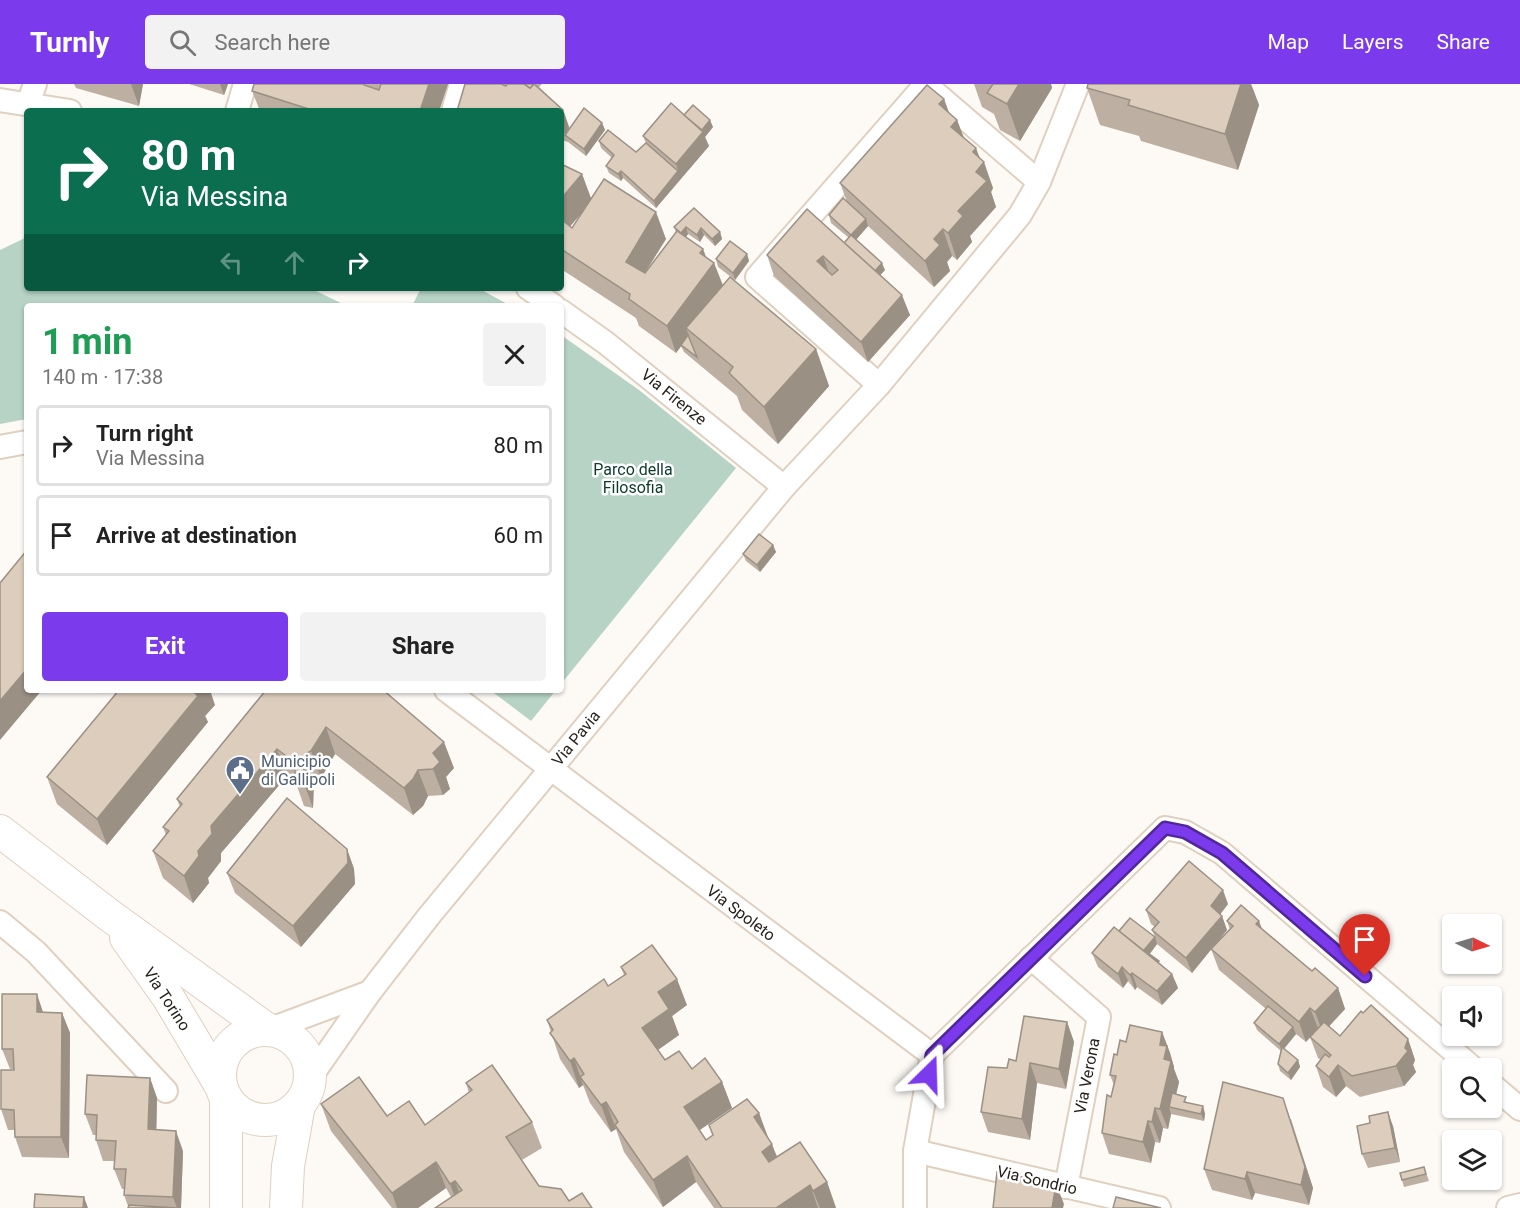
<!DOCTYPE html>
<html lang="en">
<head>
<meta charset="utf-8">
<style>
  :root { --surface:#fff; --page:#f2f2f2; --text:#222; --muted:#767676; --line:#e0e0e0; --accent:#7c3aed }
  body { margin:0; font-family:Roboto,sans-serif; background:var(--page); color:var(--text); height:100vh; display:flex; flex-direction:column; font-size:22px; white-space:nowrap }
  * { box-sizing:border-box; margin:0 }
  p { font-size:20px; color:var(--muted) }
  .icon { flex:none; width:33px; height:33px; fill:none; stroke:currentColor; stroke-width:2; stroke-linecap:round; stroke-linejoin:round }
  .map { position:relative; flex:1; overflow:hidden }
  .panel { position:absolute; left:24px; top:219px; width:540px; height:390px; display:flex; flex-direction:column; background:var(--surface); border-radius:6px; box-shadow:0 2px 4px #0004 }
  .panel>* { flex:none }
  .hud { position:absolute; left:24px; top:24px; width:540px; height:183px; border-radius:6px; box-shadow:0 2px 4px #0004; background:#0b6e4f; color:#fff; overflow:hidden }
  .needle { width:39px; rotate:95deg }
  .fabs { position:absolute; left:1442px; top:830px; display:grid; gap:12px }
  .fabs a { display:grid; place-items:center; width:60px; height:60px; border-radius:6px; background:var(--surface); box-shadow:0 2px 4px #0004; font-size:30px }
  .pin { position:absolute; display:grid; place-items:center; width:51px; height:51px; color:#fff; margin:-62px -26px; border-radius:50% 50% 50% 0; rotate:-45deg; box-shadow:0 0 6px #0007 }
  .pin .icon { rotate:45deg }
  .me { position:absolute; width:66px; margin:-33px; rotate:22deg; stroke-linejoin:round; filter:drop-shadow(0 0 4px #0008) }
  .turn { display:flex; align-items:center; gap:21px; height:126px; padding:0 18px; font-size:27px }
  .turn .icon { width:78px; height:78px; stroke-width:2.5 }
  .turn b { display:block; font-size:42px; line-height:51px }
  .lanes { display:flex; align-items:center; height:57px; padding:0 18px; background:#0003; justify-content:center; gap:30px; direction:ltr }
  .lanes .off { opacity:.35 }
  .round { display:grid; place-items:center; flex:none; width:63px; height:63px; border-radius:6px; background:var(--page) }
  .head { display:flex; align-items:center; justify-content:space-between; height:102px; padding:0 18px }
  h1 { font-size:36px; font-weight:700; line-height:45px; color:#1e9e55 }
  .cta { display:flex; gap:12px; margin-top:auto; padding:12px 18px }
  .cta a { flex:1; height:69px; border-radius:6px; background:var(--accent); color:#fff; font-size:24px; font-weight:700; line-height:69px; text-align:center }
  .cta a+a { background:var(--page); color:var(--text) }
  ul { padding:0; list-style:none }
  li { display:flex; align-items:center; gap:18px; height:81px; margin:0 12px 9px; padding:0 6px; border:3px solid var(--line); border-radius:6px }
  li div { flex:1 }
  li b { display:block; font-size:22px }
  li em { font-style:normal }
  header { display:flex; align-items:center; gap:36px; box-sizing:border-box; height:84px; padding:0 30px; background:var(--accent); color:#fff }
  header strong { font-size:28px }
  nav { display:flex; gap:33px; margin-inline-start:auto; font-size:21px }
  .search { width:420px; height:54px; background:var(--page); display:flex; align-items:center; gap:15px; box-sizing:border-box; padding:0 21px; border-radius:6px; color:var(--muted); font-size:22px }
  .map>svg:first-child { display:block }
  .green { fill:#b6d3c5 }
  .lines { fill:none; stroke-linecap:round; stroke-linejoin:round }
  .street-casing { stroke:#dfd0bf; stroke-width:26 }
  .secondary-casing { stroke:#dfd0bf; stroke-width:34 }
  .street { stroke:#fff; stroke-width:22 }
  .secondary { stroke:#fff; stroke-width:32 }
  .wall { fill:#bdb0a2; fill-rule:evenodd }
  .shaded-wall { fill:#9a9084 }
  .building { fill:#dccdbc; stroke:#9a9084; stroke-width:1.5; fill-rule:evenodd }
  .route-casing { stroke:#51269a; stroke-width:15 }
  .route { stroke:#7c3aed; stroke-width:10 }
  .labels { text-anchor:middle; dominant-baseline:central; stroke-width:5; stroke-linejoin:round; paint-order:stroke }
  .street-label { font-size:16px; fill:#251f19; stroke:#fff }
  .park-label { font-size:16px; fill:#0c3b2a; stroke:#fff }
  .service-label { font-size:16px; fill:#4e5e75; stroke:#fff; text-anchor:start }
</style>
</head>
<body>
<header>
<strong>Turnly</strong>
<div class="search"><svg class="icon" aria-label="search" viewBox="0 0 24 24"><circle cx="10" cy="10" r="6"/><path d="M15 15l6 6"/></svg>Search here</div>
<nav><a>Map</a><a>Layers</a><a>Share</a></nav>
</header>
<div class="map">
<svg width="1520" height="1124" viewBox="0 0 1520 1124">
  <rect width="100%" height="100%" fill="#fdfaf6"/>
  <!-- green -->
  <g class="green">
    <path d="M27 153V204H310L347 222H27V335L0 340V166Z"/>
    <path d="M421 204H478L511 222H412Z"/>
    <path d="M561 251 639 306 736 384 561 600Z"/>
    <path d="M490 606H556L531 637Z"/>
  </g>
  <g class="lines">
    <!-- street casing -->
    <g class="street-casing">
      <g id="street">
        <path d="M925 0 1039 98"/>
        <path d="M0 16 70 27"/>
        <path d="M28 20 35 0"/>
        <path d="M237 27 245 0"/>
        <path d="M453 27 461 0"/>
        <path d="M528 204 554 222"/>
        <path d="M561 227 606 259 784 403"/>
        <path d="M879 301 757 193 926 0"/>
        <path d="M0 363 27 358"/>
        <path d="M446 606 932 971"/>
        <path d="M0 838 36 868 166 1007"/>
        <path d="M1031 874 1099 933 1066 1103"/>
        <path d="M268 946 370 908"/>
        <path d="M932 971 1165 744 1185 748 1222 769 1473 984"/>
        <path d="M310 994 370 908 429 832 784 403 879 301 1020 131 1039 98 1078 0"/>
        <path d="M1491 1000 1520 1025"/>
        <path d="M915 1067 1159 1124"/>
        <path d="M915 1124V1067L932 971"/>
        <path d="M1508 1124 1520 1121"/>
      </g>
    </g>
    <!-- secondary casing -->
    <g class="secondary-casing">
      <g id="secondary">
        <path d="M0 747 109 831 268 946"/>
        <path d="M126 854 168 913 221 1002"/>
        <circle cx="265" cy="991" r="45"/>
        <path d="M226 1015V1124"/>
        <path d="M286 1124 288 1082 299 1021"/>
      </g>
    </g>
    <!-- street -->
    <use href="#street" class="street"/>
    <!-- secondary -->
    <use href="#secondary" class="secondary"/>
  </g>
  <!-- wall -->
  <g class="wall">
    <path d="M74 0H143L139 22 76 4Z"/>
    <path d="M189 0H228L224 11Z"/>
    <path d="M254 0H448L439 27H260L252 7Z"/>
    <path d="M465 0H542L539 3 563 26 570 45 602 39 605 46 586 72 568 58 561 56V27H457Z"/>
    <path d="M974 0H1051L1052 4 1020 57 1000 46 994 30 982 23Z"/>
    <path d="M1088 0H1251L1259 21 1238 86 1141 57 1139 52 1100 41 1087 4Z"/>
    <path d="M944 15 949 29 957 36 964 54 979 73 993 104 991 108 996 123 970 152 972 158 957 176 952 172 947 178 950 187 934 203 868 142 856 156 885 186 880 191 910 231 868 278 774 192 767 171 844 159 849 154 831 139 829 131 847 118 840 99Z"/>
    <path d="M684 31 713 43 705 53 709 62 656 124 623 94 621 97 609 89 606 82 612 74 601 64 599 57 636 68 646 59 643 52Z"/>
    <path d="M561 80 582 90 591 115 666 155 645 189 676 149 674 143 694 124 720 148 722 155 715 162 704 151 700 158 688 150 686 153 703 165 706 173 714 179 723 201 816 265 829 302 778 360 742 326 737 312 684 268 681 262 676 269 639 242 636 234 561 185ZM584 126 572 144 570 142Z"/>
    <path d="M747 170 749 177 735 196 718 183 716 175Z"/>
    <path d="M773 461 776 468 760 488 746 477 743 470Z"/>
    <path d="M266 606 454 684 446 693 450 705 443 711 428 712 423 722 413 731 335 670 321 694 314 697 313 724 304 722 296 699 287 692 221 769V777L208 794 209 799 193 819 163 794 153 767 166 751 163 743 180 723 177 715Z"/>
    <path d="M215 621 205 632 208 638 107 761 57 720 47 693Z"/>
    <path d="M347 765 354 785 355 800 301 863 235 809 227 789Z"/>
    <path d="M1228 820 1220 830 1222 832 1227 846 1192 889 1157 860 1150 870 1172 890 1178 904 1162 921 1137 903 1135 906 1128 897 1123 904 1098 883 1092 869 1119 847 1155 853 1152 846 1155 843 1151 840 1146 826Z"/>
    <path d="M1227 837 1262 846 1312 887 1338 904 1345 925 1329 942 1340 952 1408 955 1415 976 1413 981 1416 988 1404 1002 1360 1013 1346 1002 1336 1013 1323 1003 1316 982 1321 976 1318 974 1310 953 1318 945V944L1306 958 1296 950 1284 965 1298 976 1300 983 1291 996 1280 987 1278 980 1281 967 1257 946 1254 939 1266 925 1219 886 1211 865 1230 846Z"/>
    <path d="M621 883 687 921 672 932 679 951 658 966 665 976 722 998 732 1024 699 1046 706 1056 713 1051 709 1041 759 1029 767 1052 777 1072 827 1098 836 1124H714L696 1098 663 1123 624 1068 616 1045 611 1048 590 1019 583 1001 579 1004 560 975 547 936 608 902 624 891Z"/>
    <path d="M43 928 62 929 70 949 69 1074 22 1073 15 1053V1046H8L1 1025 14 986V985H10L2 965Z"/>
    <path d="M1067 938 1074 958 1066 1005 1037 999 1030 1056 988 1048 981 1028 1007 984Z"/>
    <path d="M1162 948 1170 969 1174 983V985L1179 998 1176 1010 1188 1019 1203 1022 1205 1030 1204 1037 1171 1030 1168 1045 1163 1044 1160 1059 1155 1058 1151 1079 1109 1070 1102 1049 1114 1001 1110 991 1117 971 1126 958Z"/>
    <path d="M150 994 157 1014 156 1046 183 1067 181 1124 128 1122 124 1111 125 1105H122L114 1085 115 1077H103L96 1056V1051H93L85 1030Z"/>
    <path d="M466 999 532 1038 542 1064 522 1076 539 1102 569 1117 451 1113 446 1104 418 1124H392L331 1047 321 1020 387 1032 425 1041 469 1009Z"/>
    <path d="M1291 1035 1313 1104 1309 1121 1255 1109 1252 1116 1212 1106 1204 1085Z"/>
    <path d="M1393 1042 1400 1078 1368 1084 1362 1070Z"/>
    <path d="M1424 1083 1429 1097 1404 1103 1402 1096Z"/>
  </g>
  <!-- shaded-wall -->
  <g class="shaded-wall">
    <path d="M131 0H143L139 22Z"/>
    <path d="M220 0H228L224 11Z"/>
    <path d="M429 0H448L439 27H420Z"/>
    <path d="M1019 0H1051L1052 4 1020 57 1007 20Z"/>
    <path d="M1241 0H1251L1259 21 1238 86 1225 50Z"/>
    <path d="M944 15 953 40 957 36 967 62 960 70 939 20Z"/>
    <path d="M563 26 572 52 565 51 561 39V28Z"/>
    <path d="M710 36 713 43 705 53 709 62 656 124 654 117 678 87 676 80Z"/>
    <path d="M602 39 605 46 586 72 584 65Z"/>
    <path d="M976 64 982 80 984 78 993 104 991 108 996 123 970 152 972 158 957 176 948 149 976 88 973 68Z"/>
    <path d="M621 87 623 94 621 97 618 90Z"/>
    <path d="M582 90 592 117 561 153V115Z"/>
    <path d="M656 128 666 155 635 204 626 178Z"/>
    <path d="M866 135 868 142 854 158 851 151Z"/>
    <path d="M686 143 688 150 684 156 681 149Z"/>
    <path d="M701 144 704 151 700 158 697 151Z"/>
    <path d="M943 145 952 172 947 178 950 187 934 203 925 177 934 155Z"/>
    <path d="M720 148 722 155 715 162 712 155Z"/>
    <path d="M703 165 710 185 714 179 724 205 686 244 689 252 676 269 667 242 700 169Z"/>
    <path d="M747 170 749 177 735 196 733 189Z"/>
    <path d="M823 172 830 192 817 177Z"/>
    <path d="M882 179 885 186 873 199 871 191Z"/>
    <path d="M902 211 910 231 868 278 861 258Z"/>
    <path d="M816 265 829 302 778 360 764 323Z"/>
    <path d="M773 461 776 468 760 488 757 481Z"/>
    <path d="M27 585V606H42L0 656V617Z"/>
    <path d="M195 606H210L215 621 205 632 208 638 107 761 97 735Z"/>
    <path d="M326 643 335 670 321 694 311 667Z"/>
    <path d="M444 658 454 684 446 693 450 705 443 711 433 685V669Z"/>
    <path d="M277 665 287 692 221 769V777L208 794 209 799 193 819 184 792 211 742Z"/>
    <path d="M305 670 314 697 313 724 303 697Z"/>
    <path d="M418 686 428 712 423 722 413 731 404 704Z"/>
    <path d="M347 765 354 785 355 800 301 863 293 842Z"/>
    <path d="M1223 806 1228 820 1216 836 1211 822Z"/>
    <path d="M1222 832 1227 846 1192 889 1186 874Z"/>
    <path d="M1259 837 1267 858 1256 840Z"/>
    <path d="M1155 853 1157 860 1147 873 1144 866Z"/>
    <path d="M1122 883 1128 897 1123 904 1118 890Z"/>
    <path d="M1132 889 1137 903 1135 906 1130 891Z"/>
    <path d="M1172 890 1178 904 1162 921 1157 907Z"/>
    <path d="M677 895 687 921 672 932 679 951 652 970 642 944 658 908Z"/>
    <path d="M1338 904 1345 925 1323 949 1315 928Z"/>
    <path d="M37 910 44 931 37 928Z"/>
    <path d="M1310 924 1318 944 1306 958 1299 938Z"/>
    <path d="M62 929 70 949 69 1074 61 1053Z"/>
    <path d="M1067 938 1074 958 1066 1005 1059 985Z"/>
    <path d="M1293 943 1296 950 1282 967 1279 960Z"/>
    <path d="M1162 948 1170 969 1174 983V985L1179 998 1173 1024 1169 1023 1171 1030 1168 1045 1160 1025 1164 975 1160 961Z"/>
    <path d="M1408 955 1415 976 1413 981 1416 988 1404 1002 1396 982Z"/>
    <path d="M574 974 583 1001 579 1004 570 977Z"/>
    <path d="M1298 976 1300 983 1291 996 1288 989Z"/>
    <path d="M1030 979 1037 999 1030 1056 1022 1035Z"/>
    <path d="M1338 981 1346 1002 1336 1013 1329 993Z"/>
    <path d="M150 994 157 1014 156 1066 148 1045Z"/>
    <path d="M722 998 732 1024 694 1050 684 1023Z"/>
    <path d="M1283 1014 1313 1104 1309 1121 1301 1101Z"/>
    <path d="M606 1018 616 1045 611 1048 601 1021Z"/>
    <path d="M1203 1022 1205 1030 1204 1037 1201 1030Z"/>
    <path d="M1155 1024 1163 1044 1160 1059 1152 1038Z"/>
    <path d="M1388 1028 1393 1042 1400 1078 1395 1064Z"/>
    <path d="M759 1029 769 1056 754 1033Z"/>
    <path d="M1148 1037 1155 1058 1151 1079 1143 1058Z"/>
    <path d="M176 1047 183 1067 181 1124H177L173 1113Z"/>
    <path d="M772 1060 782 1087 771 1094 762 1068Z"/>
    <path d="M687 1072 696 1098 663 1123 653 1096Z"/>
    <path d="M436 1078 446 1104 418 1124H397L392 1109Z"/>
    <path d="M1247 1088 1255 1109 1252 1116 1245 1095Z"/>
    <path d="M455 1097 465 1124H459L450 1100Z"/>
    <path d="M827 1098 836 1124H820L813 1107Z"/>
    <path d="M1056 1100 1064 1120 1063 1124H1052Z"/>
    <path d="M810 1101 818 1124H776Z"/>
    <path d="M84 1113 88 1124H83Z"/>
  </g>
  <!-- building -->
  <g class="building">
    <path d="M254 0H364V1L379 6 381 0H429L420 27H315L252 7Z"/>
    <path d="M465 0H501L506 2 507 0H524L530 4 534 0 563 26 561 28V27L543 26 457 27Z"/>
    <path d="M524 0H534L530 4Z"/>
    <path d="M993 0H1019L1007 20 987 9Z"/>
    <path d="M1088 0H1241L1225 50 1128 21 1130 16 1087 4Z"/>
    <path d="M927 1 944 15 939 20 957 36 951 43 976 64 973 68 984 78 976 88 987 97 958 127 963 132 948 149 943 145 934 155 940 161 925 177 840 99Z"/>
    <path d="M671 19 703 48 676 80 643 52Z"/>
    <path d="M693 21 710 36 702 46 684 31Z"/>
    <path d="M584 24 602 39 584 65 565 51Z"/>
    <path d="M608 46 636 68 646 59 678 87 654 117 621 87 618 90 606 82 614 71 599 57Z"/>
    <path d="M561 80 582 90 561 115Z"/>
    <path d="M604 95 656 128 626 178 645 189 677 147 703 165 700 169 714 179 667 242 629 215 630 210 561 165V135L572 144Z"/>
    <path d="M843 114 866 135 851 151 882 179 875 187 844 159 851 151 829 131Z"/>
    <path d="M694 124 720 148 712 155 701 144 697 151 686 143 681 149 674 143Z"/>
    <path d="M807 125 902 211 861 258 767 171ZM823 172 838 186 832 191 817 177Z"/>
    <path d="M730 157 747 170 733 189 716 175Z"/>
    <path d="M730 193 816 265 764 323 729 289 733 283 686 244Z"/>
    <path d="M688 251 697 273 681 261Z"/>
    <path d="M759 450 773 461 757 481 743 470Z"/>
    <path d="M27 466V585L0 617V499Z"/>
    <path d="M119 606H195L194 608 198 612 97 735 47 693Z"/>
    <path d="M266 606H383L444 658 433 669 440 678 433 685 418 686 413 695 404 704 326 643 311 667 305 670 303 697 295 695V679L277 665 211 742 212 750 198 767 199 772 184 792 153 767 169 747 163 743 182 720 177 715Z"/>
    <path d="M287 714 347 765 348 779 293 842 227 789Z"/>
    <path d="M1189 777 1223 806 1211 822 1222 832 1186 874 1152 846 1159 838 1146 826Z"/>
    <path d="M1241 821 1259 837 1256 840 1312 887 1315 884 1338 904 1315 928 1310 924 1299 938 1211 865 1233 842 1227 837Z"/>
    <path d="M1130 834 1155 853 1144 866 1159 877 1158 878 1119 847Z"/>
    <path d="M1114 843 1172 890 1157 907 1132 889 1130 891 1122 883 1118 890 1092 869Z"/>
    <path d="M652 861 677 895 658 908 669 925 642 944 665 976 679 967 692 985 705 974 722 998 684 1023 706 1056 713 1051 709 1041 747 1015 759 1029 754 1033 772 1060 762 1068 769 1078 800 1058 827 1098 813 1107 810 1101 776 1124H722L687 1072 653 1096 615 1041 618 1038 606 1018 601 1021 580 993 584 990 574 974 570 977 550 949 553 946 547 936 604 895 608 902 626 890 621 883Z"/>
    <path d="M2 910H37V928L62 929 61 1053H15L14 1026 1 1025V986H14L13 965H2Z"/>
    <path d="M1371 921 1408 955 1405 964 1408 967 1396 982 1352 992 1338 981 1329 993 1316 982 1325 970 1329 973 1331 971 1310 953 1324 938 1340 952 1361 927 1363 929Z"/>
    <path d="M1268 922 1293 943 1279 960 1254 939Z"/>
    <path d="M1024 932 1067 938 1059 985 1030 979 1022 1035 981 1028 988 983 1007 984 1009 975 1016 977Z"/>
    <path d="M1130 941 1162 948 1160 961 1167 962 1164 975 1171 977 1160 1025 1155 1024 1152 1038 1148 1037 1143 1058 1102 1049 1107 1011 1111 1013 1116 992 1110 991 1114 970 1117 971 1120 956 1126 958Z"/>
    <path d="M1282 963 1298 976 1288 989 1278 980Z"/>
    <path d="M492 981 532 1038 506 1053 539 1102 561 1105 569 1117 582 1109 592 1124H435L462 1106 455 1097 450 1100 436 1078 392 1109 321 1020 359 993 387 1032 409 1017 425 1041 472 1006 466 999Z"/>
    <path d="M87 991 150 994 148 1045 176 1047 173 1113 124 1111 126 1085H114L116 1057 96 1056 97 1031 85 1030Z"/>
    <path d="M1223 998 1283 1014 1305 1083 1301 1101 1247 1088 1245 1095 1204 1085Z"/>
    <path d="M1172 1009 1186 1013 1184 1018 1203 1022 1201 1030 1169 1023Z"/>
    <path d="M1388 1028 1395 1064 1362 1070 1357 1042 1370 1039 1369 1032Z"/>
    <path d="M1424 1083 1426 1090 1402 1096 1400 1089Z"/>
    <path d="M997 1088 1056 1100 1052 1124H993Z"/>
    <path d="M35 1110 84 1113 83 1124H34Z"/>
    <path d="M1116 1113 1161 1124H1113Z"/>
    <path d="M129 1121 178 1124H128Z"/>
  </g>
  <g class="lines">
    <!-- route casing -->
    <g class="route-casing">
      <path id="route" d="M929 990 932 971 1165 744 1185 748 1222 769 1365 892"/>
    </g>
    <!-- route -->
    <use href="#route" class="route"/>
  </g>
  <!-- icons -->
  <defs>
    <g id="civic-pin" transform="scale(1.5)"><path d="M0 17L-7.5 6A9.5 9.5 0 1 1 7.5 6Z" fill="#5c6f8a" stroke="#fff"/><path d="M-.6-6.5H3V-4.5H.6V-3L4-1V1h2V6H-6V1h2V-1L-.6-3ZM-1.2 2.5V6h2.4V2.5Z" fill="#fff"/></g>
  </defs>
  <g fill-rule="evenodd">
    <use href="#civic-pin" x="240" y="686"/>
  </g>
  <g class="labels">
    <!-- street labels -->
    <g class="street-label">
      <text transform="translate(674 313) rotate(39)">Via Firenze</text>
      <text transform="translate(576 654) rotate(-51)">Via Pavia</text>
      <text transform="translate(741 829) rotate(37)">Via Spoleto</text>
      <text transform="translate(167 915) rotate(57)">Via Torino</text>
      <text transform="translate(1087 992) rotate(-79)">Via Verona</text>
      <text transform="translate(1037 1096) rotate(13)">Via Sondrio</text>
    </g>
    <!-- park labels -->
    <g class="park-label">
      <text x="633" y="385">Parco della<tspan x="633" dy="18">Filosofia</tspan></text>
    </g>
    <!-- service labels -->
    <g class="service-label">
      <text x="261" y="677">Municipio<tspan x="261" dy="18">di Gallipoli</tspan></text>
    </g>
  </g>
</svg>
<div class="fabs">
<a><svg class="needle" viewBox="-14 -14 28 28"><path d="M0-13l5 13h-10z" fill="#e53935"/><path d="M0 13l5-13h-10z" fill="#767676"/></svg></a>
<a><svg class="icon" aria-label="sound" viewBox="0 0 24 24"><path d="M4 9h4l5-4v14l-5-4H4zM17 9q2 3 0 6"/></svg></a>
<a><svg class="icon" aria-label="search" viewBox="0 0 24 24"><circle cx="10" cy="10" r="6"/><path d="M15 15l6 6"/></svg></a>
<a><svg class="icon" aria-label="layers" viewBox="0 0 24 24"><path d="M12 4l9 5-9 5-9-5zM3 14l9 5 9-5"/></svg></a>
</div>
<div class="pin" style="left:1365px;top:892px;background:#d93025"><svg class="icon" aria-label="arrive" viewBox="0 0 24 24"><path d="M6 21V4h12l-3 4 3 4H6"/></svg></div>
<svg class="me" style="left:929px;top:990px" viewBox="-20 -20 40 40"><path d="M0-17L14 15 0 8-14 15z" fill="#7c3aed" stroke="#fff" stroke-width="4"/></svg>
<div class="hud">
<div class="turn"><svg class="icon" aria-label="right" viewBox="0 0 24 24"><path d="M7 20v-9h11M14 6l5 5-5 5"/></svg><div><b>80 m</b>Via Messina</div></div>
<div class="lanes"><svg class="icon off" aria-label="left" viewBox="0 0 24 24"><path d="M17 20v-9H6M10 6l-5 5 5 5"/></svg><svg class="icon off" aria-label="ahead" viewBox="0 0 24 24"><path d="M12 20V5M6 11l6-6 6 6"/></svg><svg class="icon" aria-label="right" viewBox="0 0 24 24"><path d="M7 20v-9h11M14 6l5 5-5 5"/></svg></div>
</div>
<section class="panel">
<div class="head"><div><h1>1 min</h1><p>140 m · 17:38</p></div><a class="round"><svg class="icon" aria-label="close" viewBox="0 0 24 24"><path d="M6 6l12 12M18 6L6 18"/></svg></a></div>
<ul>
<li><svg class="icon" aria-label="right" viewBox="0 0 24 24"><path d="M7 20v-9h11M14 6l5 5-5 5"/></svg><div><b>Turn right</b><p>Via Messina</p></div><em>80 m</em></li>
<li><svg class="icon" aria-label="arrive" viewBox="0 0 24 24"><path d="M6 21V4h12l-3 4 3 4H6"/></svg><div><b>Arrive at destination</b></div><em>60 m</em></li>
</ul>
<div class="cta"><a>Exit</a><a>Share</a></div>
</section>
</div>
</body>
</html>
